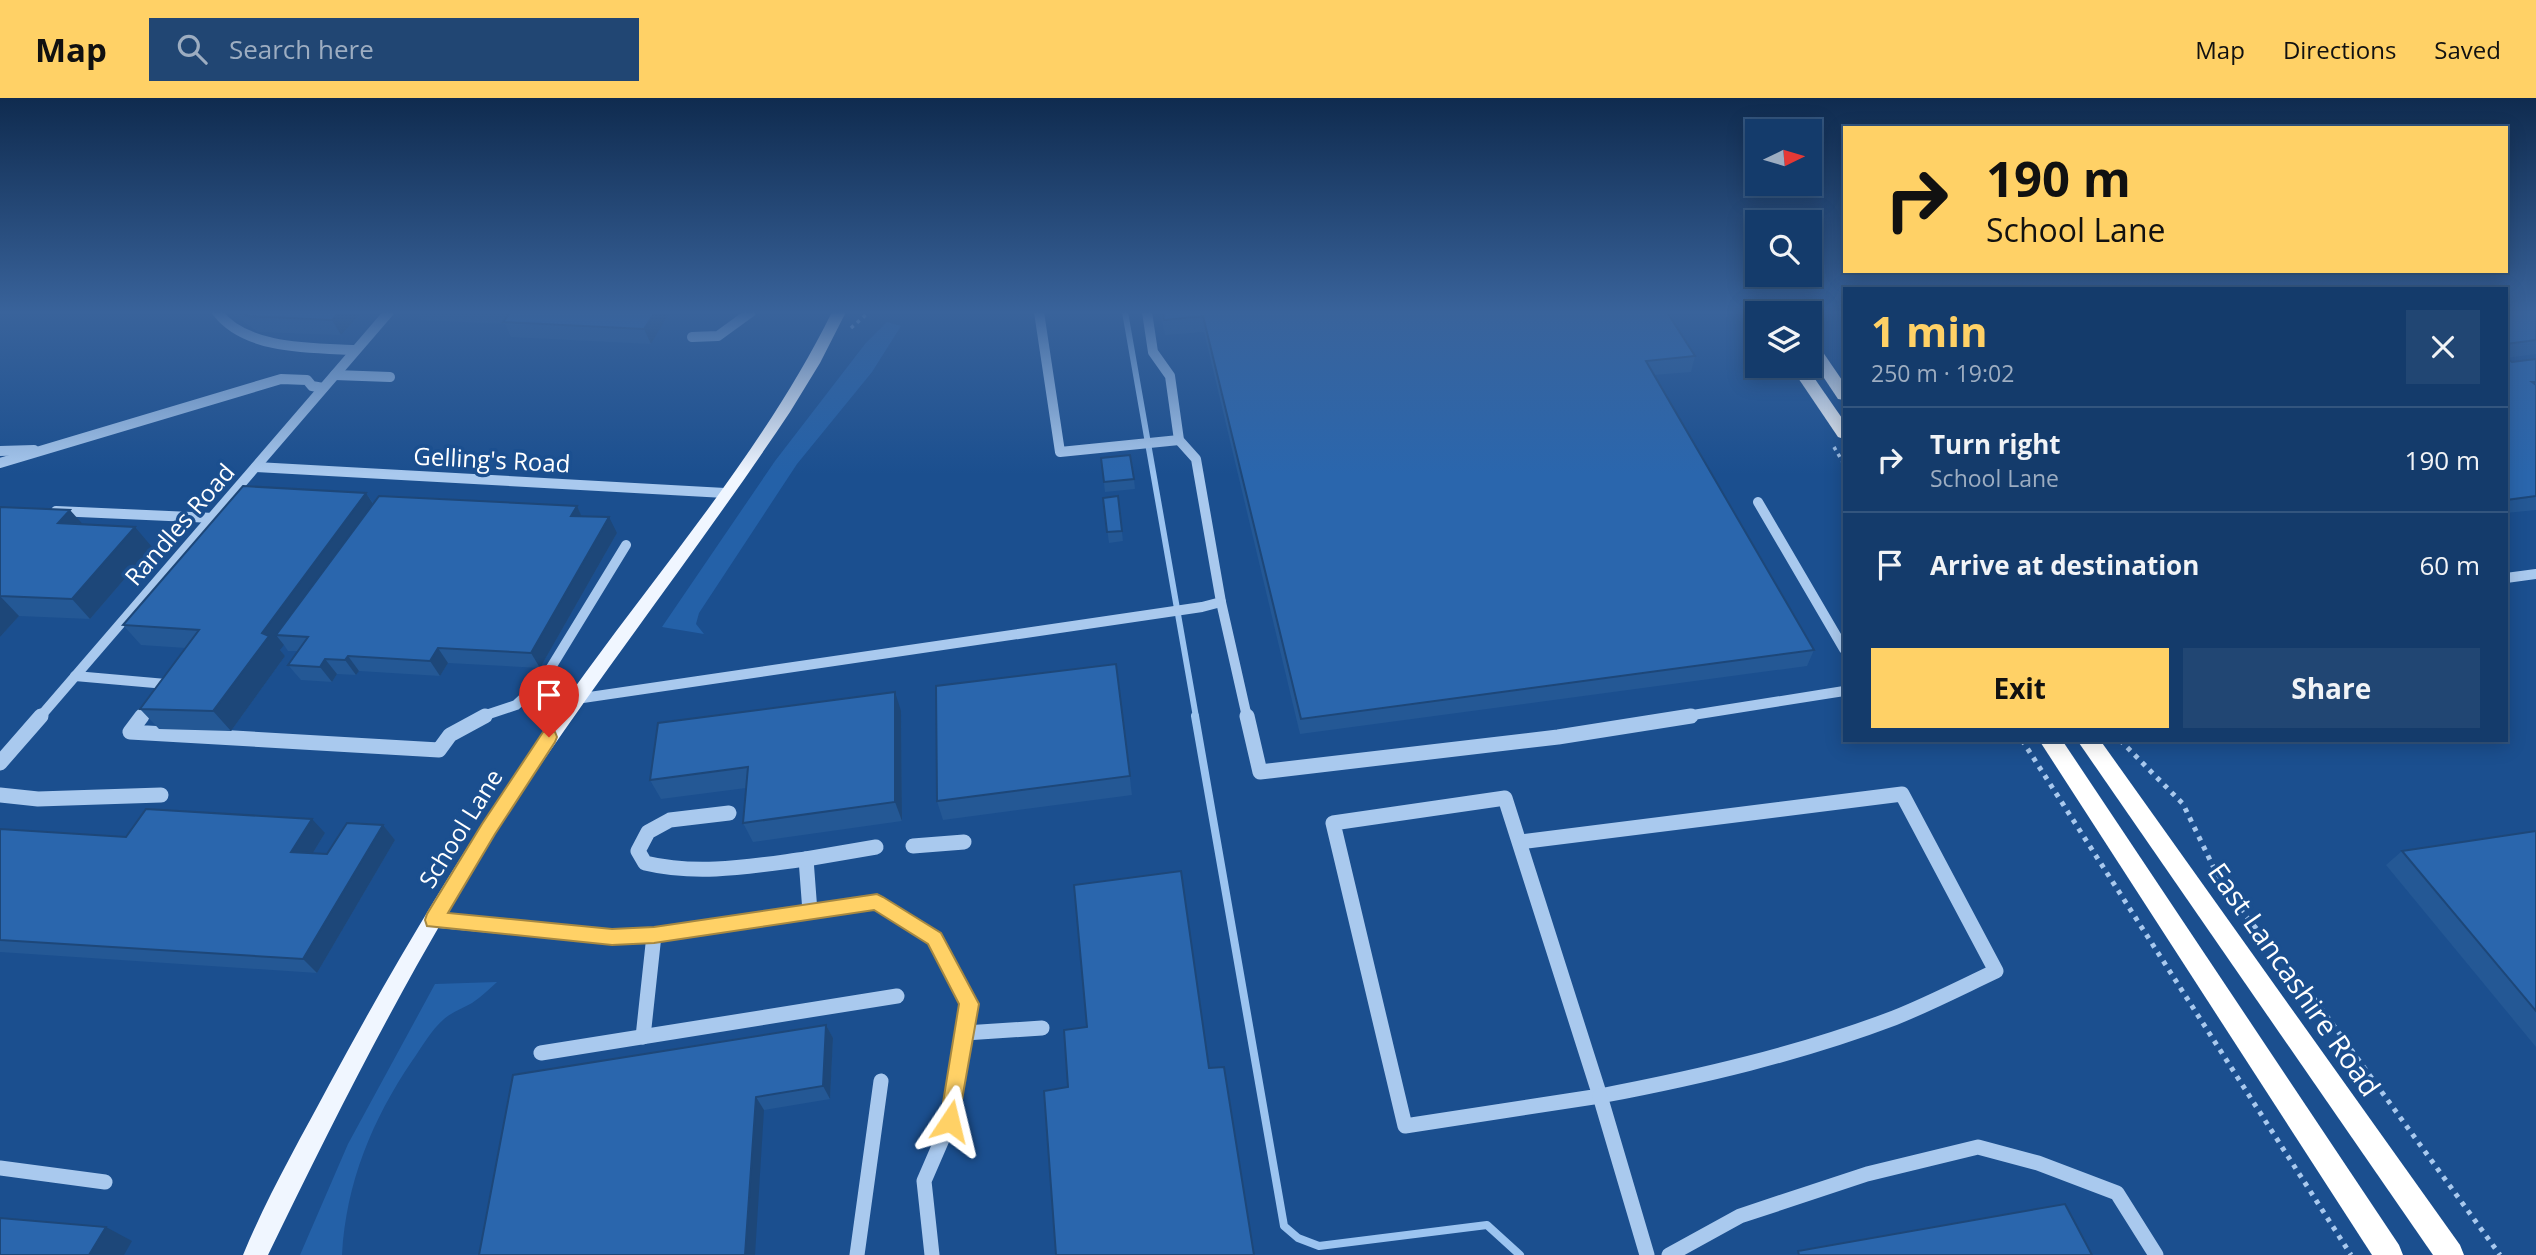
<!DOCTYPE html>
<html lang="en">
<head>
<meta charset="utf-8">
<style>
  :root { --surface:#143b6b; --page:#214673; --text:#f1f3f6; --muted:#9dadc1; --line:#33557e; --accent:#ffd166 }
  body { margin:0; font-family:"Open Sans",sans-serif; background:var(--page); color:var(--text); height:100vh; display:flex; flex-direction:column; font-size:26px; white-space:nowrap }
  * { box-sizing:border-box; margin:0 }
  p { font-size:23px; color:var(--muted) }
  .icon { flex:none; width:38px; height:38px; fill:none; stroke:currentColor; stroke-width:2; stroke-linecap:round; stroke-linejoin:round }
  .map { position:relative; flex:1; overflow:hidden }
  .side { position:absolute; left:1843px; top:189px; width:665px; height:455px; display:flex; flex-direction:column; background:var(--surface); border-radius:0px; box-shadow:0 4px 18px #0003,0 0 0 2px var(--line) }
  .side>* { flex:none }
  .hud { position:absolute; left:1843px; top:28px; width:665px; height:147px; border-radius:0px; box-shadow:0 4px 18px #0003,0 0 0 2px var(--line); background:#ffd166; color:#111; overflow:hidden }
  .needle { width:46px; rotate:85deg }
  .buttons { position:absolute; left:1745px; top:21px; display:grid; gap:14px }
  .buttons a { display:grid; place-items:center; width:77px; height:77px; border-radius:0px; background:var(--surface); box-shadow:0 4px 18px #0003,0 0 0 2px var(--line); font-size:35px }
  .pin { position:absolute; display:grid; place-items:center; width:60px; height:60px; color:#fff; margin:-72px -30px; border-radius:50% 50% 50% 0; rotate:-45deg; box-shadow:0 0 7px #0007 }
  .pin .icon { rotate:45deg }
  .me { position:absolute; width:77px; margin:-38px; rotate:10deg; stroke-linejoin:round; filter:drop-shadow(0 0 5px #0008) }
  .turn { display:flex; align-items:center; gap:24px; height:147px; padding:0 28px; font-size:32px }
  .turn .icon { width:91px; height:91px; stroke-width:2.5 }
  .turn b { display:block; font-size:49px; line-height:60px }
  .round { display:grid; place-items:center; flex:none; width:74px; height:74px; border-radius:0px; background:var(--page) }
  .headline { display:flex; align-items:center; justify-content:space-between; height:119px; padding:0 28px }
  h1 { font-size:42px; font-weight:700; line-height:52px; color:var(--accent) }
  .primary-button { display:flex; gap:14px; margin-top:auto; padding:14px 28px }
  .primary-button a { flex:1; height:80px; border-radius:0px; background:var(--accent); color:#111; font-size:28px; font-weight:700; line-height:80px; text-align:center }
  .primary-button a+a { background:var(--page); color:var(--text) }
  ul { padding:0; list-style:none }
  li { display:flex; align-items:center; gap:21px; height:105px; padding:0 28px; border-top:2px solid var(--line) }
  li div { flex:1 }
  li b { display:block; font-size:26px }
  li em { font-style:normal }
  header { display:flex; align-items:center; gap:42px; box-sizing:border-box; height:98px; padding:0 35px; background:var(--accent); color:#111 }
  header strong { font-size:33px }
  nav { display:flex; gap:38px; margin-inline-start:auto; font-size:24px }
  .search { width:490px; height:63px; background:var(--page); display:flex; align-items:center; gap:18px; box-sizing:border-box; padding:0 24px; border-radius:0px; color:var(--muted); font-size:26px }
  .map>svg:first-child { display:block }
  .green { fill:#2461a8 }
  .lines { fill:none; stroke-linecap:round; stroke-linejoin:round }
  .stream-far1 { stroke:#9cc4f0; stroke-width:6 }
  .stream { stroke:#9cc4f0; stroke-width:8 }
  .path-far1 { stroke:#a9c9ee; stroke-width:3.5; stroke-dasharray:3.5 4.5; stroke-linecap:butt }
  .path { stroke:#a9c9ee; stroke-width:5; stroke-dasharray:4.5 6; stroke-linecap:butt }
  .minor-far1 { stroke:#a9c9ee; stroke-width:10 }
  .minor { stroke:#a9c9ee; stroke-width:15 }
  .major { fill:#f0f6ff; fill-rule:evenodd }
  .highway { fill:#fff; fill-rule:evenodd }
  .wall { fill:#245895 }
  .shaded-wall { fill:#1d4779 }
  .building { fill:#2a66ad; stroke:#1d4779; stroke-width:2 }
  .route { fill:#ffd166; stroke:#a68842; stroke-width:2 }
  .labels { text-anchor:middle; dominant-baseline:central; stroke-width:7; stroke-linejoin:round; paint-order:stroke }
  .street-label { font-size:24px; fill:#fff; stroke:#1b4f8f }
  .near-street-label { font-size:28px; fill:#fff; stroke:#1b4f8f }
</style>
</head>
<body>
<header>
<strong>Map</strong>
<div class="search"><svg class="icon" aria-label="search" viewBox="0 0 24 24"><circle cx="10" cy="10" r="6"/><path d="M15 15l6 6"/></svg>Search here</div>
<nav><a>Map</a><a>Directions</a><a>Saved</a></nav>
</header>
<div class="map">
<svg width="2536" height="1157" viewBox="0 0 2536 1157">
  <rect width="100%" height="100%" fill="#1b4f8f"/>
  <!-- green -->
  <g class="green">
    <path d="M887 224 901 228 872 274 797 366 699 515 696 526 704 536 662 529 775 363 865 246Z"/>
    <path d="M497 884C489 891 481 899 472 905 463 910 452 914 444 921 431 932 422 949 412 963 372 1022 346 1085 342 1157H300L348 1046 435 886Z"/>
  </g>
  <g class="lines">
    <!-- stream-far1 -->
    <path class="stream-far1" d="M1125 214 1196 619"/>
    <!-- stream -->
    <path class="stream" d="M1195 618 1284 1128 1298 1140 1319 1148 1487 1127 1520 1157"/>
    <!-- path-far1 -->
    <g class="path-far1">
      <path d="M851 230 869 214"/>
      <path d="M1834 349 1844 366"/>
    </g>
    <!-- path -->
    <g class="path">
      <path d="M2022 642 2351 1157"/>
      <path d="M2120 642 2183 706 2225 793 2310 895 2500 1157"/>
    </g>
    <!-- minor-far1 -->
    <g class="minor-far1">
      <path d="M217 214C246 252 311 250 355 252"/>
      <path d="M1039 214 1060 354 1179 342"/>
      <path d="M692 239 718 238 751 214"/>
      <path d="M335 277 390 279"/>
      <path d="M0 353 34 352"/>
      <path d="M0 365 281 281 307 282 312 288 323 290"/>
      <path d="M256 369 725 395"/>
      <path d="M1758 404 1844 551"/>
      <path d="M56 413 214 420"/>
      <path d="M2506 480 2536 476"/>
      <path d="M1221 504 1247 619"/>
      <path d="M75 578 166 586 141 619"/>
      <path d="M576 601 1202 509 1221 504 1196 361 1179 342 1170 278 1153 254 1147 214"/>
      <path d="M40 619 389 214"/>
      <path d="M480 619 516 607 544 581 626 447"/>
      <path d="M1680 619 1844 593"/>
    </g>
    <!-- minor -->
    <g class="minor">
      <path d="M142 618 130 634 439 652 450 637 485 618"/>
      <path d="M1247 618 1260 674 1558 639 1691 618"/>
      <path d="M0 665 41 618"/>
      <path d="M0 697 38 701 161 697"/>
      <path d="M1505 700 1600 998 1405 1028 1333 725Z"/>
      <path d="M729 715 670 722 648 734 638 753 645 765C699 778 752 768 806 761L810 814"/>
      <path d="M1520 744 1902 696 1996 873C1962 889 1929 906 1894 920 1799 956 1700 979 1600 998"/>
      <path d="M913 748 964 744"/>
      <path d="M806 761 876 749"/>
      <path d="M434 822 612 839 654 837 877 804 934 841 969 906 950 1023 924 1083 932 1157"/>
      <path d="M965 935 1042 930"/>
      <path d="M643 939 654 837"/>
      <path d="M541 955 897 898"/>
      <path d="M1600 998 1647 1157"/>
      <path d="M0 1070 105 1084"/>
      <path d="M857 1157 881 983"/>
      <path d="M1669 1157 1740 1118 1867 1076 1978 1049 2038 1065 2117 1095 2156 1157"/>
    </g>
    <!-- major -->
    <path class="major" d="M832 214H846L820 265 790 314C702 446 604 571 516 703 422 847 343 1002 268 1157H243C267 1099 299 1043 329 987 406 844 490 706 586 574 671 457 768 344 832 214Z"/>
    <!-- highway -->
    <g class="highway">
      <path d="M1753 214H1769L1770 215H1757V219Z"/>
      <path d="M1778 214H1794L1795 215H1779Z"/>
      <path d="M1810 243 1816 244 1844 285V302L1838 301 1810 259Z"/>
      <path d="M1790 268H1806L1844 323V341L1838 339Z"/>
      <path d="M2039 642H2062L2399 1147 2403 1157H2372Z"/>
      <path d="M2077 642H2100L2460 1147 2464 1157H2433Z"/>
    </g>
  </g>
  <!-- wall -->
  <g class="wall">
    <path d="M230 214H362L341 237 258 234Z"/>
    <path d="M417 214H670L651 246 511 239 505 226 421 222Z"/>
    <path d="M1160 214H1667L1695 258 1691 274 1654 277 1814 552 1807 568 1300 636 1204 234 1165 237Z"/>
    <path d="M2506 214 2536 216V256L2506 260Z"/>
    <path d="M2506 260 2512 264 2536 261V412L2506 415Z"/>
    <path d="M1101 360 1134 381 1135 391 1105 394Z"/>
    <path d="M366 395 374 406 577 408 581 418 617 435 540 570 448 565 440 578 359 573 356 577 337 576 332 584 301 582 288 567 298 553H288L284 547 280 552 285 558 231 633 159 631 140 611 186 550 141 547 123 527Z"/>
    <path d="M1118 398 1123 443 1109 445 1103 400Z"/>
    <path d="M0 409 83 427 152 449 90 521 19 518 0 539Z"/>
    <path d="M1116 566 1132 697 943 722 937 703Z"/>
    <path d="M901 613 902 723 753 744 743 725 746 690 661 701 650 682Z"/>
    <path d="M383 727 395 742 317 875 0 854V731L126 739 325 735 313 755 327 756Z"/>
    <path d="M2536 733V949L2386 767 2402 753Z"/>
    <path d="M826 927 833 940 830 1001 764 1012 513 977Z"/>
  </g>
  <!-- shaded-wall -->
  <g class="shaded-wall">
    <path d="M340 214H362L341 237 332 222Z"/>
    <path d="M655 214H670L651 246 644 231Z"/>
    <path d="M366 395 379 415 276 537 284 547 280 552 285 558 231 633 213 613 262 535Z"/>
    <path d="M577 408 584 424 571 418Z"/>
    <path d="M70 412 88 432 58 425Z"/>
    <path d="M609 419 617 435 540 570 531 555Z"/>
    <path d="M135 429 152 449 90 521 72 501Z"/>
    <path d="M0 498 19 518 0 539Z"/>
    <path d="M438 550 448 565 440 578 430 563Z"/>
    <path d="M348 558 359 573 356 577 345 562Z"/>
    <path d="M325 561 337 576 332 584 320 569Z"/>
    <path d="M895 594 901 613 902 723 895 704Z"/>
    <path d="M312 721 325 735 305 768 291 754Z"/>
    <path d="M383 727 395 742 317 875 303 861Z"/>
    <path d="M826 927 833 940 830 1001 823 988Z"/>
    <path d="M756 999 764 1012 755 1157H745Z"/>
    <path d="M106 1129 132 1143 124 1157H89Z"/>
  </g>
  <!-- building -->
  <g class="building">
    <path d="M242 214H340L332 222 248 218Z"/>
    <path d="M511 214H655L644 231 503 224Z"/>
    <path d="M1163 214H1667L1695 258 1646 263 1814 552 1301 621 1203 218 1164 222Z"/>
    <path d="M2506 214H2533L2536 216V242L2506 246Z"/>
    <path d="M2506 260 2512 264 2536 261V284H2532L2536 287V398L2506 402Z"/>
    <path d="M1130 357 1134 381 1104 384 1101 360Z"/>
    <path d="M243 388 366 395 262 535 269 538 213 613 140 611 199 532 123 527Z"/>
    <path d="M379 398 577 408 571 418 609 419 531 555 438 550 430 563 348 558 345 562 325 561 320 569 288 567 308 539 276 537Z"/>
    <path d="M1118 398 1122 433 1107 434 1103 400Z"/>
    <path d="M0 409 70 412 58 425 135 429 72 501 0 498Z"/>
    <path d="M1116 566 1130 678 937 703 936 588Z"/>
    <path d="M895 594V704L743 725 748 669 650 682 658 625Z"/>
    <path d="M146 711 312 721 291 754 327 756 347 725 383 727 303 861 0 842V731L126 739Z"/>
    <path d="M2536 733V913L2402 753Z"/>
    <path d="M1181 773 1209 970 1224 969 1254 1157H1056L1044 993 1068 989 1064 932 1087 929 1074 787Z"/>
    <path d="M826 927 823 988 756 999 745 1157H479L513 977Z"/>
    <path d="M2065 1106 2092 1157H1799L1798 1153Z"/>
    <path d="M0 1120 106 1129 89 1157H0Z"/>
  </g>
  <!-- sky -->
  <linearGradient id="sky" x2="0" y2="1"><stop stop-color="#0f2b4f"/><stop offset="0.57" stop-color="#39639b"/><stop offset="1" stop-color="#39639b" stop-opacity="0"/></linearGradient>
  <rect width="2536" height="376" fill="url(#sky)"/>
  <!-- route -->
  <path class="route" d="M549 632 555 634 557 639 555 644 495 736 448 815 612 831 654 829 877 796 883 799 941 835 979 906 957 1030 950 1033 943 1030 940 1023 959 906 928 846 874 812 654 845 612 847 427 828 425 822 427 816 482 726 543 634Z"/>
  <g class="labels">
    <!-- street labels -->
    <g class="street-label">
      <text transform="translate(492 361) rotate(3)">Gelling's Road</text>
      <text transform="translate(179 426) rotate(-49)">Randles Road</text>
      <text transform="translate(460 730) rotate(-58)">School Lane</text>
    </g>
    <!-- near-street labels -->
    <g class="near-street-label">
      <text transform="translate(2295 881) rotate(55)">East Lancashire Road</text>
    </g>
  </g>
</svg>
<div class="buttons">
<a><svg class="needle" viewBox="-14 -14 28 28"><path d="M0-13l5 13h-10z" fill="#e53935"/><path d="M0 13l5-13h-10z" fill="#9dadc1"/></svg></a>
<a><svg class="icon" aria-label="search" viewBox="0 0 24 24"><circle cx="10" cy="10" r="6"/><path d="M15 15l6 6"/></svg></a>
<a><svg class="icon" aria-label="layers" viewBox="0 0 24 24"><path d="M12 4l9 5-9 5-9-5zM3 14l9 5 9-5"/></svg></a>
</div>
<div class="pin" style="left:549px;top:639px;background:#d93025"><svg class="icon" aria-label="arrive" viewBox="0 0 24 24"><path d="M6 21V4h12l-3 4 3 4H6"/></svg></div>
<svg class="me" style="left:950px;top:1023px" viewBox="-20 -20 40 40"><path d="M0-17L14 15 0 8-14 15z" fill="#ffd166" stroke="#fff" stroke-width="4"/></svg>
<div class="hud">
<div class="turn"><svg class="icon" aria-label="right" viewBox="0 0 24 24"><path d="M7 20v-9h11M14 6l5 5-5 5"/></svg><div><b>190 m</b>School Lane</div></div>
</div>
<section class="side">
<div class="headline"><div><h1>1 min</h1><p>250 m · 19:02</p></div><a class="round"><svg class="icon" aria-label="close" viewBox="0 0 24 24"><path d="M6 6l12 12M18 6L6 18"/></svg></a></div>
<ul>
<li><svg class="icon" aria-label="right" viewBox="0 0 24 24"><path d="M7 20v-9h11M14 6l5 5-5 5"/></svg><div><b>Turn right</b><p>School Lane</p></div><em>190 m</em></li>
<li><svg class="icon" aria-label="arrive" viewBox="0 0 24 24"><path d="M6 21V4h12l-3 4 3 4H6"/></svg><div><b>Arrive at destination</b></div><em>60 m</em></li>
</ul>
<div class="primary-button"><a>Exit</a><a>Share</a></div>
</section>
</div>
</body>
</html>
